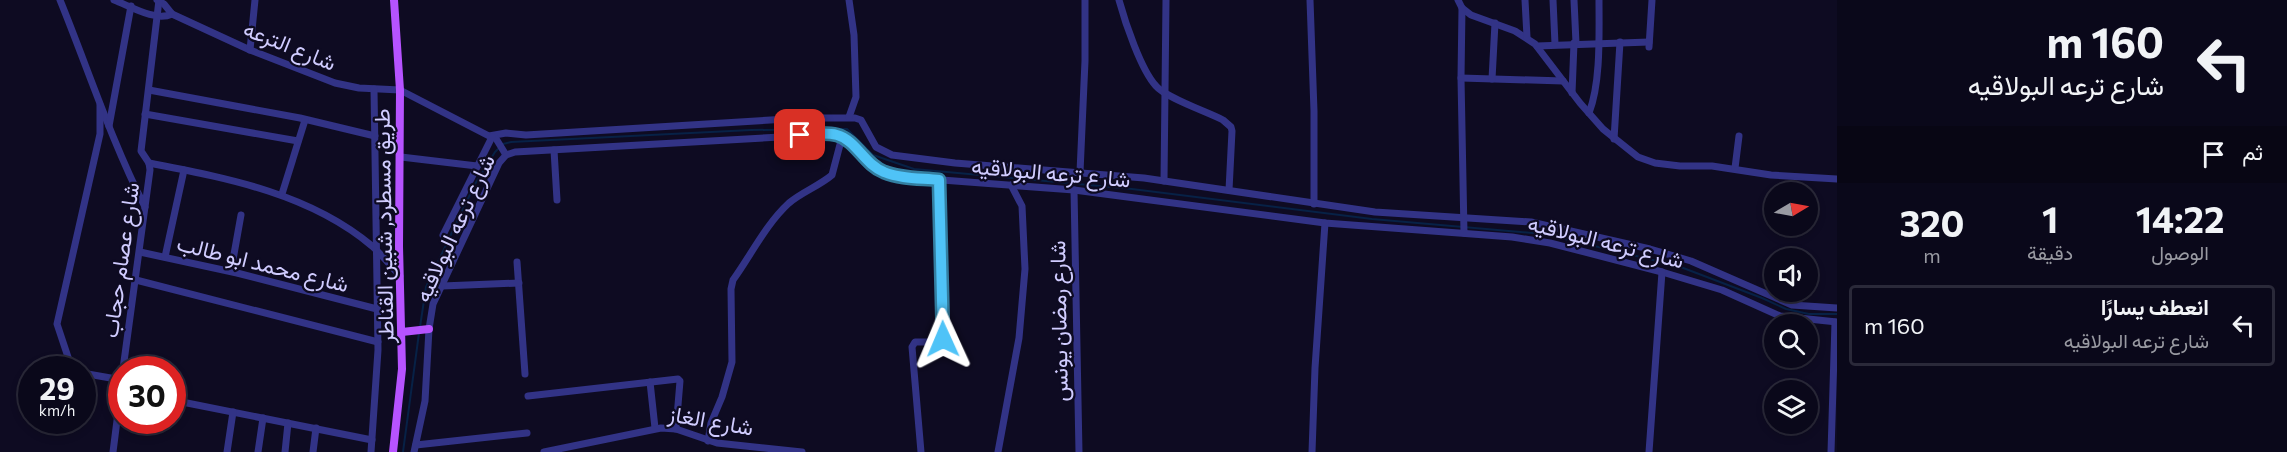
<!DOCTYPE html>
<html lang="ar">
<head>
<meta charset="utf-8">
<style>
  :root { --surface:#0a081a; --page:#131123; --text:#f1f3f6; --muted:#999aa2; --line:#2a2939 }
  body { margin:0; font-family:Commissioner,Vazirmatn,sans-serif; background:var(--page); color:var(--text); direction:rtl; height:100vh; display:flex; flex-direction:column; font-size:22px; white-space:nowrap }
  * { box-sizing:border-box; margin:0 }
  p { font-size:20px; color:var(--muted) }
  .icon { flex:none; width:33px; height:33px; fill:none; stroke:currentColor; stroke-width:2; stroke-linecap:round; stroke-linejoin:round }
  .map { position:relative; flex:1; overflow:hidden; direction:ltr }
  .side { display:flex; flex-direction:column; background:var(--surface); width:450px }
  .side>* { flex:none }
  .top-card { background:#0a081a; color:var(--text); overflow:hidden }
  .needle { width:39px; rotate:80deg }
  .controls { position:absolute; left:1764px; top:182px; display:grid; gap:12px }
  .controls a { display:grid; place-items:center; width:54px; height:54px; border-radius:50%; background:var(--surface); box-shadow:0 3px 9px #0003,0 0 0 2px var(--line); font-size:30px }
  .speed { position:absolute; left:18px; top:356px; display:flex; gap:12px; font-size:30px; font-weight:700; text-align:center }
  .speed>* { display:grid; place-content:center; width:78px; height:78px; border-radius:50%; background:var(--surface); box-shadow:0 3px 9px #0003,0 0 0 2px var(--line); line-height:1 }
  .speed small { font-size:15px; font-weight:400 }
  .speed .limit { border:9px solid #d22; background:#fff; color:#111 }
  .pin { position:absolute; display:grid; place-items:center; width:51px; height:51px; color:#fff; margin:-26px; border-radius:12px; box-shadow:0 3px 9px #0006 }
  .me { position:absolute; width:66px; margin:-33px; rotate:359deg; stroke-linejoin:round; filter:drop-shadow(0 0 4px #0008) }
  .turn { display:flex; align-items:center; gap:21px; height:126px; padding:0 24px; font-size:27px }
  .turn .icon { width:78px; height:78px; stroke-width:2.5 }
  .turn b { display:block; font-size:42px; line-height:51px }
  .then { display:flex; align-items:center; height:57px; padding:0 24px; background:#0003; gap:12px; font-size:22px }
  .eta { display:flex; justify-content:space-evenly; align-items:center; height:102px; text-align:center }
  .eta b { font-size:36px; font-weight:700; line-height:42px }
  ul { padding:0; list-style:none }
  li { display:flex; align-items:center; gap:18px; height:81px; margin:0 12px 9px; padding:0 12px; border:3px solid var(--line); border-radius:6px }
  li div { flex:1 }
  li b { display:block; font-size:22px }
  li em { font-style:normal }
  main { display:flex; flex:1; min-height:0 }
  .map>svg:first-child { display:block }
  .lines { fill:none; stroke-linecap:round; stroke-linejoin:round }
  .stream { stroke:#072146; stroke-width:2 }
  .minor { stroke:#323386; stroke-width:7 }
  .major { stroke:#b653ff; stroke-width:8 }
  .route-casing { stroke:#337fa1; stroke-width:15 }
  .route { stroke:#4fc3f7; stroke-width:10 }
  .labels { text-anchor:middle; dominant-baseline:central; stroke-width:4.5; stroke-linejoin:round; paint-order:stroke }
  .street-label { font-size:22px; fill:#d0ccff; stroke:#0e0b22 }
</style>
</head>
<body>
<main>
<section class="side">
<div class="top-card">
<div class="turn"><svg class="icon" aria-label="left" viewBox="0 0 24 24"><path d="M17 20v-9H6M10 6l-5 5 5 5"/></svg><div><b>160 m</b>شارع ترعه البولاقيه</div></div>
<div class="then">ثم<svg class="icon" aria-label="arrive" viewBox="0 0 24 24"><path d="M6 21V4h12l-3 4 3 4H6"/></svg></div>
</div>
<div class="eta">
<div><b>14:22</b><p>الوصول</p></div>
<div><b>1</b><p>دقيقة</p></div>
<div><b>320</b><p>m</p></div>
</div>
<ul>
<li><svg class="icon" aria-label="left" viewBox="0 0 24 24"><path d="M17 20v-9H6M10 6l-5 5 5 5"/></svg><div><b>انعطف يسارًا</b><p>شارع ترعه البولاقيه</p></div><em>160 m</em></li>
</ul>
</section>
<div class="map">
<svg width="1837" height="452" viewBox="0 0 1837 452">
  <rect width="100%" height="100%" fill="#0e0b22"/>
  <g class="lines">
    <!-- stream -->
    <g class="stream">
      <path d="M420 327 426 287 475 184 495 152 503 144 511 142 751 130 847 129 873 155 914 169 1132 189 1372 219 1544 234 1678 266 1762 298 1786 309 1809 314H1837"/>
      <path d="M403 452 419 333"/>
    </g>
    <!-- minor -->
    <g class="minor">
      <path d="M60 0C88 69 111 140 145 207"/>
      <path d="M114 0C130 6 155 22 172 14"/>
      <path d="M157 0 164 4 172 14 250 50 335 83 359 88 400 90 489 136 506 133 526 135 804 118H855L861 120 876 147 892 155 955 163 1144 178 1375 212 1531 222 1650 249 1691 261 1792 305 1837 308"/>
      <path d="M1119 0C1125 22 1141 70 1156 86 1166 98 1208 112 1223 120L1231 127 1232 131 1229 190"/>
      <path d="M1310 0 1314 111V204"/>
      <path d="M1458 0 1462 8 1471 15 1515 31 1535 44 1580 103 1603 129 1638 157 1655 163 1680 166H1712L1771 175 1837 179"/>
      <path d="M1525 0 1527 37"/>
      <path d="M1553 0 1555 44"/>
      <path d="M1574 0 1576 43"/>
      <path d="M1462 8 1461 78 1464 233"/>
      <path d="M1537 46 1649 42"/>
      <path d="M1649 47 1652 0"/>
      <path d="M250 50 255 0"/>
      <path d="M1461 78 1563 81"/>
      <path d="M1492 79 1495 23"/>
      <path d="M149 90 300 118 375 136"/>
      <path d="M1572 93 1574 43"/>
      <path d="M1589 113C1601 82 1599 34 1599 0"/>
      <path d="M145 114 298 141"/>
      <path d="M849 117 856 97 854 35 849 0"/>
      <path d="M109 126 131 6"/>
      <path d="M495 137 506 155"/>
      <path d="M1614 139 1620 42"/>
      <path d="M554 150 557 200"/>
      <path d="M401 157 477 166"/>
      <path d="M149 163C226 178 309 193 372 246 382 255 391 266 400 276"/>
      <path d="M1735 168 1739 136"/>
      <path d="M1080 172 1085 61V0"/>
      <path d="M1164 181 1166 0"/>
      <path d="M1074 190 1079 452"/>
      <path d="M282 194 305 120"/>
      <path d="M443 235 492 137"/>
      <path d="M140 252 237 273 377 309"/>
      <path d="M165 257 184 170"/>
      <path d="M517 262 525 374"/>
      <path d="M231 271 241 215"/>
      <path d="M136 280 378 342"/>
      <path d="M442 286 519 283"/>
      <path d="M74 369 71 366 57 324 100 134V105"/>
      <path d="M123 369 150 170 149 163 141 151 159 0"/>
      <path d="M82 373 122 380"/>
      <path d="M650 382 655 428"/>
      <path d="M528 396 678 379 680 381 676 429"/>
      <path d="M172 400 372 440"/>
      <path d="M708 441 711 423 722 397 732 362 731 289 733 280C751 255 766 224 789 203 802 192 819 186 832 175L842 137"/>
      <path d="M416 445 527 433"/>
      <path d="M113 452 122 381"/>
      <path d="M227 452 233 412"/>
      <path d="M258 452 263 418"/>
      <path d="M285 452 288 423"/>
      <path d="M313 452 316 428"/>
      <path d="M371 452 378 350 374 89"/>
      <path d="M414 452 425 401 429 329 433 304 499 163 506 155 515 152 835 134C853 140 863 159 879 170 885 174 894 175 902 177L1074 190 1325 223 1512 237 1550 243 1662 272 1722 290 1780 316 1837 322"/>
      <path d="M544 452 661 428 676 429 717 443 802 452"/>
      <path d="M921 452 912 347 915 342H941L943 339 939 180"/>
      <path d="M998 452 1019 338 1025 269 1022 206 1011 185"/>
      <path d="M1312 452 1315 368 1325 223"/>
      <path d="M1649 452 1662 272"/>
      <path d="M1831 452 1835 322"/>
    </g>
    <!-- major -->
    <g class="major">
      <path d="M402 332 429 329"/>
      <path d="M393 452 402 369 399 246 400 90 394 0"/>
    </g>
  </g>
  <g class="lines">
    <!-- route casing -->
    <g class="route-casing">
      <path id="route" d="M800 135C812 134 825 132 837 135 856 140 865 165 884 172 901 179 921 178 939 180L943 339"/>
    </g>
    <!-- route -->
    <use href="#route" class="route"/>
  </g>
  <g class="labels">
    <!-- street labels -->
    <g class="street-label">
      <text transform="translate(290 45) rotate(22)">شارع الترعه</text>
      <text transform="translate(1051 172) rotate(5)">شارع ترعه البولاقيه</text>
      <text transform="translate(383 226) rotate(-91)">طريق مسطرد, شبين القناطر</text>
      <text transform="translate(454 228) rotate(-65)">شارع ترعه البولاقيه</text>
      <text transform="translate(1606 241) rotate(14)">شارع ترعه البولاقيه</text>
      <text transform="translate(120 260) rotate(-82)">شارع عصام حجاب</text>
      <text transform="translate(263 263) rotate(14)">شارع محمد ابو طالب</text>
      <text transform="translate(1058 321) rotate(-91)">شارع رمضان يونس</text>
      <text transform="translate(711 420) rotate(10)">شارع الغاز</text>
    </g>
  </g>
</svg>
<div class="controls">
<a><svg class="needle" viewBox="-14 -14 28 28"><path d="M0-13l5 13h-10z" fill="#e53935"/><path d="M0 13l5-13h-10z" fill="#999aa2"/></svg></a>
<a><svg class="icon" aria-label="sound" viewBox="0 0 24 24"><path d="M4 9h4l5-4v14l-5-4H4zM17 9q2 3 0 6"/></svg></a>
<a><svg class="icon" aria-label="search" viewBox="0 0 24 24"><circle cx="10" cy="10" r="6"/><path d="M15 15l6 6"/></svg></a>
<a><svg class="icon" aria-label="layers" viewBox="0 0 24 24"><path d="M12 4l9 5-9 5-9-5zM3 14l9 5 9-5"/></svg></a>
</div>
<div class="speed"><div>29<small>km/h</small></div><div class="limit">30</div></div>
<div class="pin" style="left:800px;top:135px;background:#d93025"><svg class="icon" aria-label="arrive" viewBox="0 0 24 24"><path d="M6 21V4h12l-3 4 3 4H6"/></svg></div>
<svg class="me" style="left:943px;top:339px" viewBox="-20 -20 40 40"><path d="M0-17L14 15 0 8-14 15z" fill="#4fc3f7" stroke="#fff" stroke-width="4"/></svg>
</div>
</main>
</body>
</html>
